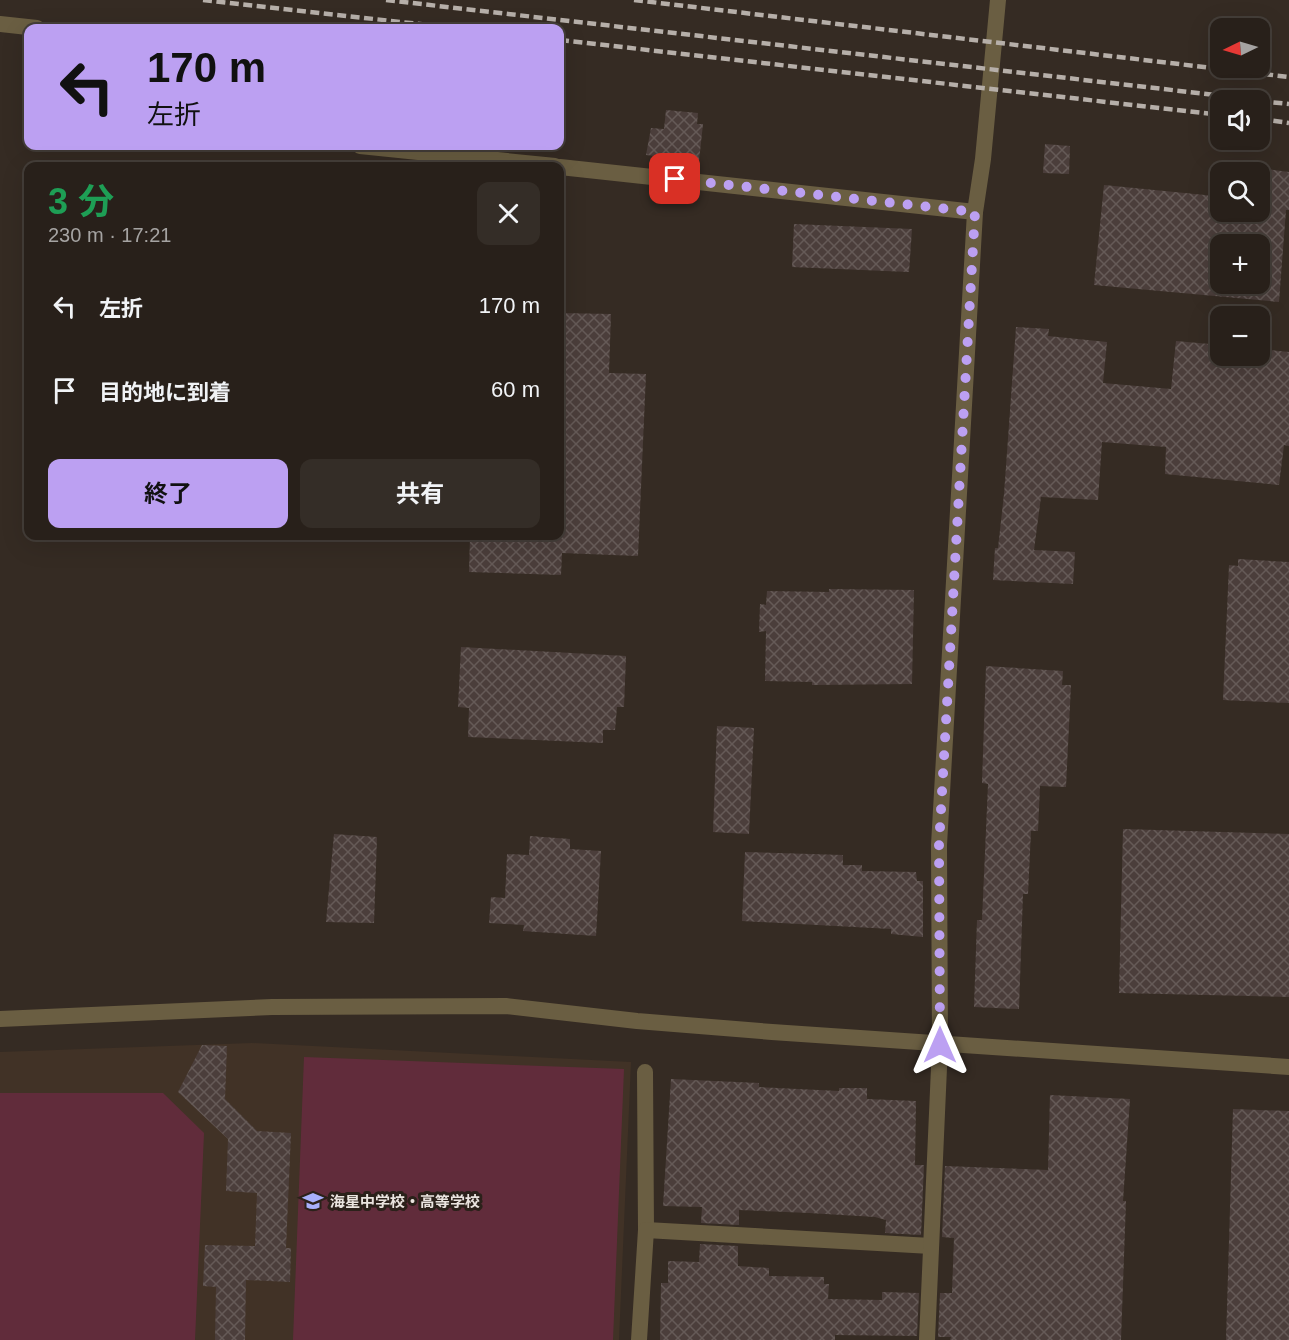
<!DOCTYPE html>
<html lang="ja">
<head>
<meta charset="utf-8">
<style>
  :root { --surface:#28201a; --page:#342d27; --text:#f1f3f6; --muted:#a5a3a2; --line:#443e39; --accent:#bca0f2 }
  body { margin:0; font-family:Helvetica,"Noto Sans JP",sans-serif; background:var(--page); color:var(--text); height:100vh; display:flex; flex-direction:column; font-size:22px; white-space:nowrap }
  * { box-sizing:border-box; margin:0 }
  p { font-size:20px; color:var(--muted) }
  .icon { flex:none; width:33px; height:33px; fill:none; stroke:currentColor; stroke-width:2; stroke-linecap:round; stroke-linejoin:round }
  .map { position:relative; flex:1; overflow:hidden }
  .sheet { position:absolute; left:24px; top:162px; width:540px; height:378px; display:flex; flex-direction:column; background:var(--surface); border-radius:12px; box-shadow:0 6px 24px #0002,0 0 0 2px var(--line) }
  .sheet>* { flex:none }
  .hud { position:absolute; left:24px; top:24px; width:540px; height:126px; border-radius:12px; box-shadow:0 6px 24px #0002,0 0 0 2px var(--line); background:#bca0f2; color:#111; overflow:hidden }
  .needle { width:39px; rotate:265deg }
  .tools { position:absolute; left:1210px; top:18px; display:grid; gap:12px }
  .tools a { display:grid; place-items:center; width:60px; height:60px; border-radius:12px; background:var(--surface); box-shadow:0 6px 24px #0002,0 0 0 2px var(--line); font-size:30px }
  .pin { position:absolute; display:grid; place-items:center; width:51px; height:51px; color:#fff; margin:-26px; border-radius:12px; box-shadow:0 3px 9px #0006 }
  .me { position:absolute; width:66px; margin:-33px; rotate:0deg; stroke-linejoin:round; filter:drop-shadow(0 0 4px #0008) }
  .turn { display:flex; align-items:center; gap:21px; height:126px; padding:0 24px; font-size:27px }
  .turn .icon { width:78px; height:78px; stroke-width:2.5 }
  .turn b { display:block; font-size:42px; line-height:51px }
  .round { display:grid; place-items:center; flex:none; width:63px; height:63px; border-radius:12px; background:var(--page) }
  .head { display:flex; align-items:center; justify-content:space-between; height:102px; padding:0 24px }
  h1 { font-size:36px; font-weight:700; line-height:45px; color:#1e9e55 }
  .cta { display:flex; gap:12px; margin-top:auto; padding:12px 24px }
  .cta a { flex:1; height:69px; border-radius:12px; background:var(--accent); color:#111; font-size:24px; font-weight:700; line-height:69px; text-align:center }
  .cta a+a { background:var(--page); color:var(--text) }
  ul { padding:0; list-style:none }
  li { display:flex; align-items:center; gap:18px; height:84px; padding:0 24px }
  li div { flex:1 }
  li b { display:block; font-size:22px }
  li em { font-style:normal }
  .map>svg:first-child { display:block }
  .built { fill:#413226 }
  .green { fill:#612c3b }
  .building { fill:url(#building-cross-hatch); fill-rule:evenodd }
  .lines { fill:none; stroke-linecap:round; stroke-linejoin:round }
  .minor { stroke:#6a5e42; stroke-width:16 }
  .tertiary { stroke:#6a5e42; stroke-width:16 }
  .rail { stroke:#b6afa9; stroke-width:4.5; stroke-dasharray:9 4.5; stroke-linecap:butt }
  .route { stroke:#bca0f2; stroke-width:10; stroke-dasharray:0 18 }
  .labels { text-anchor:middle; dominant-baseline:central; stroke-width:6; stroke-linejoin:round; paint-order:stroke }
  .poi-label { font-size:15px; font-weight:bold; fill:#eae4df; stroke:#2b211a; text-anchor:start }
</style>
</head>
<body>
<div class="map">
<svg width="1289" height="1340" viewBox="0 0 1289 1340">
  <defs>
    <pattern id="building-cross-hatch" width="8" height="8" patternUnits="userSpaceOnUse" patternTransform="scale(1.5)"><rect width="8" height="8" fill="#4b3e3b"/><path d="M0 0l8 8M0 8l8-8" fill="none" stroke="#655a57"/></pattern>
  </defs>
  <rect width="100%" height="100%" fill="#352b23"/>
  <!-- built -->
  <path class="built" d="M252 1043 631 1062 619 1340H0V1052Z"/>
  <!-- green -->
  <g class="green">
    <path d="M304 1057 624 1069 613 1340H293Z"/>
    <path d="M0 1093H163L204 1133 195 1340H0Z"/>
  </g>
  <!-- building -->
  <g class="building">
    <path d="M666 110 698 113 697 124H703L699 161 646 155 651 128 664 129Z"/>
    <path d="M1045 144 1070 146 1069 174 1043 173Z"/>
    <path d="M1219 163 1289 172V210H1286L1279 302 1094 285 1104 185 1215 196ZM1221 172H1260V212H1221ZM1221 244H1260V284H1221Z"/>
    <path d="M794 224 912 229 909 272 792 267Z"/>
    <path d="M560 313 611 314 609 373 646 374 638 556 562 553 561 575 469 572 470 536H560Z"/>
    <path d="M1016 327 1049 329 1048 336 1107 342 1103 383 1171 389 1176 341 1221 345V356H1260V349L1289 352V446L1284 445 1279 485 1165 474 1166 447 1102 442 1098 500 1041 497 1034 550 1075 552 1073 584 993 580 995 548H998L1004 494Z"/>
    <path d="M1238 559 1289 562V703L1223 700 1229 565 1238 566Z"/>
    <path d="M829 589 914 590 912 684 812 685V682L765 681 766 631 759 632 760 604 766 605 767 591 829 592Z"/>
    <path d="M461 647 626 656 624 707H617L615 730H603V743L468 737 469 708 458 707Z"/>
    <path d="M986 666 1063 671 1062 685H1071L1066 787 1040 786 1038 831H1031L1028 894H1023L1019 1009 974 1007 977 920H982L988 784 982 783Z"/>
    <path d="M717 726 754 728 749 834 713 832Z"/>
    <path d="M1123 829 1289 834V997L1119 993Z"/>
    <path d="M334 834 377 837 374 923 326 922Z"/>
    <path d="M530 836 570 839V849L601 851 596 936 523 931 524 925 489 923 491 897 505 898 507 854 529 855Z"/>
    <path d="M745 852 843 855V865H862V871L916 872 917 881H923V937L891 934V929L742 921Z"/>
    <path d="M202 1045 227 1046 225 1099 257 1131 291 1133 286 1248H291L290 1282 246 1280 245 1340H215L216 1287 203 1286 205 1245 255 1246 257 1193 226 1191 228 1139 178 1092Z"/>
    <path d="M671 1079 759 1083V1087L839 1091V1088H867V1099L916 1101 915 1165H924L921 1235 885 1233 886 1220 875 1217 809 1213 739 1210V1225L701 1223 702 1207 663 1206Z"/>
    <path d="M1050 1095 1130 1099 1123 1201H1126L1121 1340H950L951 1337H938L940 1293H952L954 1238 942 1237 945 1166 1048 1170Z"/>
    <path d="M1233 1109 1289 1111V1340H1226Z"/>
    <path d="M700 1244 738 1246V1266L769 1268V1276L824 1277V1284H829L828 1299 882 1300V1292L919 1293 917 1336 835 1335V1340H660L661 1283H668V1261L699 1262Z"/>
  </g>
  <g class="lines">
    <!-- minor -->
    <g class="minor">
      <path d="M0 24 37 28"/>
      <path d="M360 146 555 166"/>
      <path d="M560 167 975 212"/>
      <path d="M645 1072 646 1230"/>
      <path d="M639 1340 646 1230 931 1246"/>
      <path d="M927 1340 940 1045 939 845 975 212 983 159 998 0"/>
    </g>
    <!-- tertiary -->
    <path class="tertiary" d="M0 1019 272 1007 506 1006 637 1021 772 1032 1289 1067"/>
    <!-- rail -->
    <g class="rail">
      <path d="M203 0 455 28"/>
      <path d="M386 0 1259 100"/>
      <path d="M634 0 1289 77"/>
      <path d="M560 40 1221 115"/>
      <path d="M1260 101 1289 104"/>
      <path d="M1260 119 1289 123"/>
    </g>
  </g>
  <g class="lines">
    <!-- route -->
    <path class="route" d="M675 179 975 212 939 845 940 1045"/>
  </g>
  <!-- icons -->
  <defs>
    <g id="school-bare" transform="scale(1.62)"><path d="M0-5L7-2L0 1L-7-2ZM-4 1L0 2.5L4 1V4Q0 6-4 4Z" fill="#a8b0fc" stroke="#2b211a" stroke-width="2.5" paint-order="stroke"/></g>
  </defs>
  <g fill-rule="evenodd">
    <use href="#school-bare" x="313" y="1201"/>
  </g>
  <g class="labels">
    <!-- poi labels -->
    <g class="poi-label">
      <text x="330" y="1201">海星中学校・高等学校</text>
    </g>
  </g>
</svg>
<div class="tools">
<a><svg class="needle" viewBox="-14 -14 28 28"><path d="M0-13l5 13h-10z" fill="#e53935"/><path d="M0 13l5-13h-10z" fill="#a5a3a2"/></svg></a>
<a><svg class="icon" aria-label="sound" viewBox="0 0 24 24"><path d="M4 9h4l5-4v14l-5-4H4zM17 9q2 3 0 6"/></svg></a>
<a><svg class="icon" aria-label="search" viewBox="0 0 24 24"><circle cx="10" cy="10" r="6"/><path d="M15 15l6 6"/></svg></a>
<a>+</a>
<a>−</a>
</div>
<div class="pin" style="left:675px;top:179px;background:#d93025"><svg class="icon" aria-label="arrive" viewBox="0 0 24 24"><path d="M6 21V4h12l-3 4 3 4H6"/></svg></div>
<svg class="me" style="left:940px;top:1045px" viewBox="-20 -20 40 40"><path d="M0-17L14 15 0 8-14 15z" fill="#bca0f2" stroke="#fff" stroke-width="4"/></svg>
<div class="hud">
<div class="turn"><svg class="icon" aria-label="left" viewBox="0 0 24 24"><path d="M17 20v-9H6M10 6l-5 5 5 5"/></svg><div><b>170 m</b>左折</div></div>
</div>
<section class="sheet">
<div class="head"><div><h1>3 分</h1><p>230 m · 17:21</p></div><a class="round"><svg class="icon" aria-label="close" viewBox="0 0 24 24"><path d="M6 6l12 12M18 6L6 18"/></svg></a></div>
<ul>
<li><svg class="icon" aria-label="left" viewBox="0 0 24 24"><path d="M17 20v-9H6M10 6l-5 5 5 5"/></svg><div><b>左折</b></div><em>170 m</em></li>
<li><svg class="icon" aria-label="arrive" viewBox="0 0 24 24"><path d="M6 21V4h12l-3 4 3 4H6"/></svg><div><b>目的地に到着</b></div><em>60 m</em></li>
</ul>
<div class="cta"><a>終了</a><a>共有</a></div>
</section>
</div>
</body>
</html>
